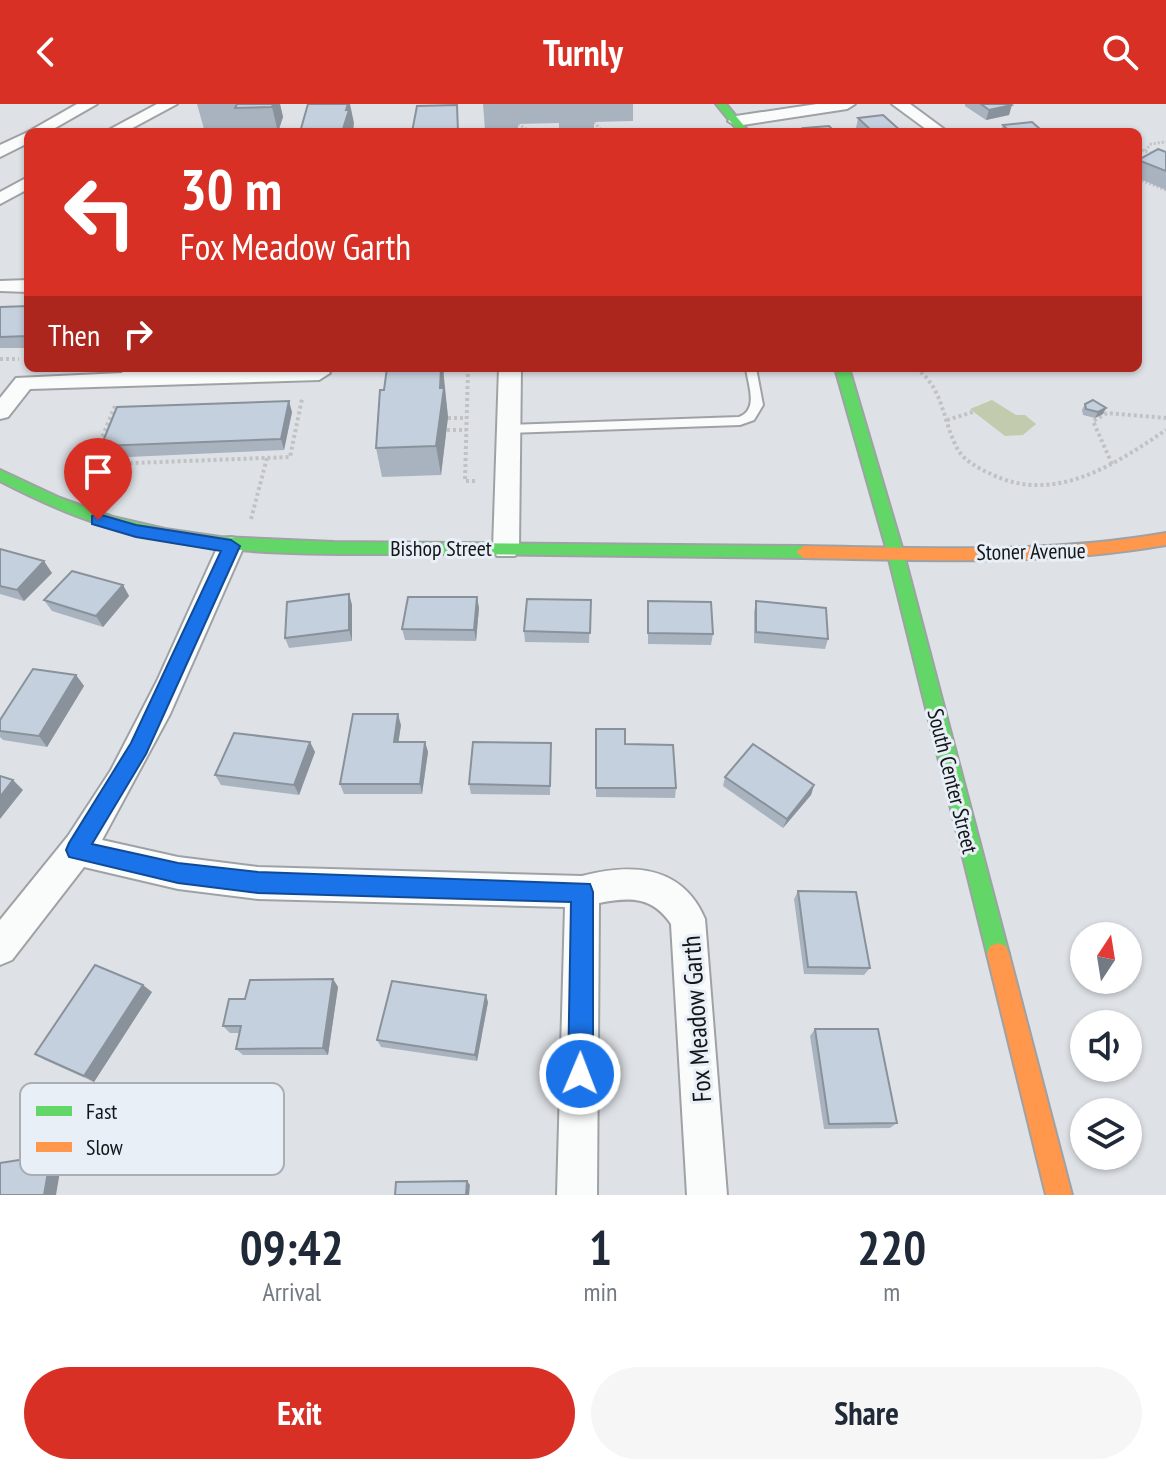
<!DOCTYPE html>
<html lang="en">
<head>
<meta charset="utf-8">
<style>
  :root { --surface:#fff; --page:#f6f6f7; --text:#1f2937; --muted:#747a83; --accent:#d93025 }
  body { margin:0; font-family:"PT Sans Narrow",sans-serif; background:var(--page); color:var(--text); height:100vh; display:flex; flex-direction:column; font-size:30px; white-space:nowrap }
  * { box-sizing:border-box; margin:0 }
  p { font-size:26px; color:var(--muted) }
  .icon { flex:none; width:44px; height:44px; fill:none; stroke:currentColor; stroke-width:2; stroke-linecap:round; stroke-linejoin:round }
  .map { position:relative; height:1091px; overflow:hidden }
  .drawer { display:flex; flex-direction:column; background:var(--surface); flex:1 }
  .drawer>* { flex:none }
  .hud { position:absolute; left:24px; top:24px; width:1118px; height:244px; border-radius:12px; box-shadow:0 2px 6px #0004; background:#d93025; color:#fff; overflow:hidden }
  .needle { width:52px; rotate:12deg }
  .controls { position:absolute; left:1070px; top:818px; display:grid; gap:16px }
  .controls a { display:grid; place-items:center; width:72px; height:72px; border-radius:50%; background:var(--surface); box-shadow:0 2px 6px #0004; font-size:40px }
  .pin { position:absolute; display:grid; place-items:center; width:68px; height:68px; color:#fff; margin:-82px -34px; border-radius:50% 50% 50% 0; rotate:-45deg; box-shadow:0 0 8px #0007 }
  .pin .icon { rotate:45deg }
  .me { position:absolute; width:88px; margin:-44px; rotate:1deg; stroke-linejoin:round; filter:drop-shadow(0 0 6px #0008) }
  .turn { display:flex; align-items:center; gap:28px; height:168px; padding:0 24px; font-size:36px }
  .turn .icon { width:104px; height:104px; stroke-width:2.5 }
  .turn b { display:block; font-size:56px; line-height:68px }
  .then { display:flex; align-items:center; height:76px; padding:0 24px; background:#0003; gap:16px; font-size:30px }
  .eta { display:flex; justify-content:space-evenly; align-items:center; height:136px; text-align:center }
  .eta b { font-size:48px; font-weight:700; line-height:56px }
  .cta { display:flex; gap:16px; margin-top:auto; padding:16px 24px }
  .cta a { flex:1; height:92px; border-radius:48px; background:var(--accent); color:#fff; font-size:32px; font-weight:700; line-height:92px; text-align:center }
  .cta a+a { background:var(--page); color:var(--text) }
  header { display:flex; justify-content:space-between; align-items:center; height:104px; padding:0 24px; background:var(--accent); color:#fff; font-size:36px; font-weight:700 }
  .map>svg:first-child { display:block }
  .green { fill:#c2cbad }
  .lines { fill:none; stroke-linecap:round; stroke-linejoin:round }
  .lane-casing { stroke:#9fa2a5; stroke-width:4 }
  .street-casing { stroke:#9fa2a5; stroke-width:4 }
  .fast-casing { stroke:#9fa2a5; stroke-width:4 }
  .slow-casing { stroke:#9fa2a5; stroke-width:4 }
  .path-far1 { stroke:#c1c2c3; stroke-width:3; stroke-dasharray:2 2; stroke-linecap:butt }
  .path { stroke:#c1c2c3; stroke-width:4; stroke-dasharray:3 3; stroke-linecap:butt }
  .lane { fill:#fafbfb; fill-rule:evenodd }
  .street { fill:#fafbfb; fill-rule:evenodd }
  .fast { fill:#63d668; fill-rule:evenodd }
  .slow { fill:#ff974d; fill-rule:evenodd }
  .wall { fill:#a9b3bf }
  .shaded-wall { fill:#89929b }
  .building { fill:#c4d0de; stroke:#89929b; stroke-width:2 }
  .route { fill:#1a73e8; stroke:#114b97; stroke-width:2 }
  .labels { text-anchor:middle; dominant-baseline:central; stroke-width:6; stroke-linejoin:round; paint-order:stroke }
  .street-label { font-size:22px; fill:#131618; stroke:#e9eff7 }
  .near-street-label { font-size:26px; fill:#131618; stroke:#e9eff7 }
  .key { fill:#e9eff7; stroke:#a9aeb4; stroke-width:2 }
  .key-label { font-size:22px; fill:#131618 }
</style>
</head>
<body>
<header><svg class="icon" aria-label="back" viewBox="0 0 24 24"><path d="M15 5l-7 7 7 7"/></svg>Turnly<svg class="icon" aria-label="search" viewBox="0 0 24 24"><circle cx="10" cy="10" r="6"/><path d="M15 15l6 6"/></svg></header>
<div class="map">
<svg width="1166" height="1091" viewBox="0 0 1166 1091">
  <rect width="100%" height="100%" fill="#dee2e6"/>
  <!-- green -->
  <path class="green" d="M992 296 1016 311H1025L1036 320 1023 331 1005 332 970 305Z"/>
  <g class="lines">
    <!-- lane casing -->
    <g class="lane-casing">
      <path id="lane" d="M746 264H756L763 301 754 316 740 321 507 329 501 325 507 321 739 313C759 306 748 281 746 264Z"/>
    </g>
    <!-- street casing -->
    <g class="street-casing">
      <g id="street">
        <path d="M77 0H97L48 28H28Z"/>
        <path d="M157 0H177L125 28H105Z"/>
        <path d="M817 0H855L847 5 736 22 728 17 736 12Z"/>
        <path d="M892 0H910L948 28H930Z"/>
        <path d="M28 28V39L0 53V41Z"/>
        <path d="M28 73V85L0 100V88Z"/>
        <path d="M28 176V188L0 187V177Z"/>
        <path d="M124 264H146L144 268 325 264 330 269 319 276 30 285 8 313 0 315V294L16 274 122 269Z"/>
        <path d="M499 264H521L519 445 515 452H497L493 445Z"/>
        <path d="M231 433 240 435 244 442 170 610 102 736 178 753 258 763 582 772C632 759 682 761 705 815L727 1091H687L671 820C652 792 630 793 599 799L597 1091H557L565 803 258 795 178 785 84 763 12 856 0 861V816L68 732 111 666 157 577 218 442 222 435Z"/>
      </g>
    </g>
    <!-- fast casing -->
    <g class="fast-casing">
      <g id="fast">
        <path d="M716 0H726L749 28H739Z"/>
        <path d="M835 264H849L903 447 1009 850 1006 858 998 861 990 858 987 850 887 447Z"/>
        <path d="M0 366 60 394 113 413 165 425 220 433 334 438 804 442 812 448 804 454C690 453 577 451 463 450 344 449 222 457 106 422 69 411 35 395 0 377Z"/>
      </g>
    </g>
    <!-- slow casing -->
    <g class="slow-casing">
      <g id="slow">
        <path d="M1166 429V441C1046 462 926 456 804 454L796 448 804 442C926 444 1046 450 1166 429Z"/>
        <path d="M998 839 1006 842 1009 850 1072 1091H1046L987 850 990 842Z"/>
      </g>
    </g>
    <!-- path-far1 -->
    <g class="path-far1">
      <path d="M594 18 603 28"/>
      <path d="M518 20 531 28"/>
      <path d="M233 28 245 23"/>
      <path d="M611 28H682"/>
      <path d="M1138 45 1166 54"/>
      <path d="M1145 47 1151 40 1166 38"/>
      <path d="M1138 75 1166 86"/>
    </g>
    <!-- path -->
    <g class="path">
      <path d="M0 255H19"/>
      <path d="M468 264 465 377H478"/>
      <path d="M916 264C944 285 942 315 957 344 964 357 978 364 991 370 1054 401 1114 361 1166 326"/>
      <path d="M115 302 96 348 97 354 108 360 290 353 302 295"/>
      <path d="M448 314H466"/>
      <path d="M947 316 973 308"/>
      <path d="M447 326H466"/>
      <path d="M1112 360 1093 317 1107 309 1166 314"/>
      <path d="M251 415 267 354"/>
    </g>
    <!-- lane -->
    <use href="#lane" class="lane"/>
    <!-- street -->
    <use href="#street" class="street"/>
    <!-- fast -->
    <use href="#fast" class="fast"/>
    <!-- slow -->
    <use href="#slow" class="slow"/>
  </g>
  <!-- wall -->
  <g class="wall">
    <path d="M197 0H280L283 13 278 28H242L241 24 204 25Z"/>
    <path d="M483 0H517V5V0H633V17L594 18V24H559V19L518 20V25L485 26Z"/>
    <path d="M965 0H1011L1009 11 986 16 965 2Z"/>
    <path d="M858 14 902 28H860L856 24Z"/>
    <path d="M1003 21 1041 26 1053 28H1000Z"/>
    <path d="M1166 48V86L1138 74V56Z"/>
    <path d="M28 202V244H0V203Z"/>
    <path d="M387 264H448V268H444L443 272 448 313 441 371 382 373 376 344Z"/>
    <path d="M1085 300 1103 310 1095 314 1083 311 1082 306Z"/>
    <path d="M292 308 284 346 107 354 101 342Z"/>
    <path d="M0 445 52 469 24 497 0 490Z"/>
    <path d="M123 481 129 492 103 523 52 507 44 496Z"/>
    <path d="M349 490 352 501V537L289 544 285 534Z"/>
    <path d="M477 493 479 504 476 537 405 536 402 525Z"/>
    <path d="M591 496 589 539 525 538 524 527Z"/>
    <path d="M648 497 713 530 711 541 648 540Z"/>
    <path d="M756 497 828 535 825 545 754 539V508Z"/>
    <path d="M76 571 84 582 47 643 3 636 0 633V616Z"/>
    <path d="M401 621 398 638H425L428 648 422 690H344L340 680Z"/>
    <path d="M596 625 625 640 676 684 675 694 596 693Z"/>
    <path d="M310 638 315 648 299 691 221 681 215 671Z"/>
    <path d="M551 639 550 691 471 690 469 680Z"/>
    <path d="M725 673 814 681 811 691 783 724 723 682Z"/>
    <path d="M798 787 870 864 864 871 804 870 794 795Z"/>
    <path d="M333 875 338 883 328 951H243L236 945 240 929H230L223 922 245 895Z"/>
    <path d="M152 888 94 978 45 956 35 950Z"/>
    <path d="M488 898 477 957 381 943 377 936Z"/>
    <path d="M815 925 897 1019 890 1024 824 1025 810 932Z"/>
  </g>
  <!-- shaded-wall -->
  <g class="shaded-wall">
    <path d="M273 0H280L283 13 278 28 272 3Z"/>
    <path d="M348 0H350L354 19 353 28H342Z"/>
    <path d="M1012 1 1009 11 986 16 989 6Z"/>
    <path d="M439 264H443L448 313 441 371 436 342 440 284Z"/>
    <path d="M289 297 292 308 284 346 281 335Z"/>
    <path d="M1106 304 1103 310 1095 314 1098 308Z"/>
    <path d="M44 457 52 469 24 497 17 486Z"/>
    <path d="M123 481 129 492 103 523 96 512Z"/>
    <path d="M349 490 352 501V537L349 526Z"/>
    <path d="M477 493 479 504 476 537 474 526Z"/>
    <path d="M76 571 84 582 47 643 39 632Z"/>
    <path d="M398 610 401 621 397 648 394 638Z"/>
    <path d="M310 638 315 648 299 691 294 681Z"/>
    <path d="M425 638 428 648 422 690 420 680Z"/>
    <path d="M13 676 23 686 0 715V693Z"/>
    <path d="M814 681 811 691 783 724 787 715Z"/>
    <path d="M333 875 338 883 328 951 323 944Z"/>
    <path d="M143 881 152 888 94 978 84 972Z"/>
    <path d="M486 891 488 898 477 957 475 951Z"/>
    <path d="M51 1051 62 1056 56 1091H44Z"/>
    <path d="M467 1077 470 1081 469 1091H466Z"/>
  </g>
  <!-- building -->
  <g class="building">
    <path d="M237 0H273L272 3 235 4Z"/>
    <path d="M308 0H348L346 6H349L342 28H300Z"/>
    <path d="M981 0H1011L1012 1 989 6Z"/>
    <path d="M457 1 458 28H412L417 2Z"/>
    <path d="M883 11 902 28H873L858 14Z"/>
    <path d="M1032 18 1041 26 1050 25 1053 28H1010L1003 21Z"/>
    <path d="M829 22 835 28H806L803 24Z"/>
    <path d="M1158 45 1166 48V67L1138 56Z"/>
    <path d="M28 202V232L0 233V203Z"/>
    <path d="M387 264H441L440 284H444L436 342 376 344 380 286H384Z"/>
    <path d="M1093 296 1106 304 1098 308 1086 305 1085 300Z"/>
    <path d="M289 297 281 335 101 342 117 303Z"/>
    <path d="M0 445 44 457 17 486 0 482Z"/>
    <path d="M72 467 123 481 96 512 44 496Z"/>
    <path d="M349 490V526L285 534 287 498Z"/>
    <path d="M408 493H477L474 526 402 525Z"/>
    <path d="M527 495 591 496 590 529 524 527Z"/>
    <path d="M648 497 711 498 713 530 648 529Z"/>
    <path d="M756 497 826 504 828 535 756 528Z"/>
    <path d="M33 565 76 571 39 632 0 627V616Z"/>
    <path d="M353 610H398L394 638H425L420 680H340Z"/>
    <path d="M596 625H625V640L673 641 676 684H596Z"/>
    <path d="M234 629 310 638 294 681 215 671Z"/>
    <path d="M473 638 551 639 550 682 469 680Z"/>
    <path d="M753 640 814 681 787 715 725 673Z"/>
    <path d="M0 672 13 676 0 693Z"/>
    <path d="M798 787 856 788 870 864 808 863Z"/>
    <path d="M95 861 143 881 84 972 35 950Z"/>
    <path d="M333 875 323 944 236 945 241 922H223L229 895H245L250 876Z"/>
    <path d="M392 877 486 891 475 951 377 936Z"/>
    <path d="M815 925H878L897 1019 829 1020Z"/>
    <path d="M51 1051 44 1091H0V1059Z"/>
    <path d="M467 1077 466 1091H395L396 1078Z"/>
  </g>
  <!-- route -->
  <path class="route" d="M98 410 136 421 231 436 240 442 146 650 92 740 178 759 258 768 590 780 593 788V970L589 979 580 982 571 979 568 970 571 798 258 789 178 779 69 753 66 746 69 739 131 639 221 447 136 433 92 420V412Z"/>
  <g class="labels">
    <!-- street labels -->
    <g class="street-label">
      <text x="441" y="444">Bishop Street</text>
      <text transform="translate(1031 447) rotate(-1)">Stoner Avenue</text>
      <text transform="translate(953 677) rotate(76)">South Center Street</text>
    </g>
    <!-- near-street labels -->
    <g class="near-street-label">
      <text transform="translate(696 915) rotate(-94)">Fox Meadow Garth</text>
    </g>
  </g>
  <!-- legend -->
  <rect x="20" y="979" width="264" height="92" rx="12" class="key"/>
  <rect x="36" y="1002" width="36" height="10" fill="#63d668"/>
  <rect x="36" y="1038" width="36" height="10" fill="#ff974d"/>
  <g class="key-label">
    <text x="86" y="1015">Fast</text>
    <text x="86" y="1051">Slow</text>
  </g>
</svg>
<div class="controls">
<a><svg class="needle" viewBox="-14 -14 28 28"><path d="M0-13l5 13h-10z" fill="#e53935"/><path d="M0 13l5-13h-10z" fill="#747a83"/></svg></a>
<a><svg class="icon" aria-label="sound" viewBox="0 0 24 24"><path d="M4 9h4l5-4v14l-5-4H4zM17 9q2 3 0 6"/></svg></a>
<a><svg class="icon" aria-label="layers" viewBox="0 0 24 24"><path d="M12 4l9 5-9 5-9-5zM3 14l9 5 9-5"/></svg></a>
</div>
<div class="pin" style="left:98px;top:416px;background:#d93025"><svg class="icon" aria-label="arrive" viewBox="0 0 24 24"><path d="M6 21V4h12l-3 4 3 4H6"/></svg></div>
<svg class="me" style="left:580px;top:970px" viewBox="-20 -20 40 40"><circle r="17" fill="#1a73e8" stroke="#fff" stroke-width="3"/><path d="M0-11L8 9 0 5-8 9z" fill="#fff"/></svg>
<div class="hud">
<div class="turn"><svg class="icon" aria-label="left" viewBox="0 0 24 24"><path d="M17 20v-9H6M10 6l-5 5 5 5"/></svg><div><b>30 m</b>Fox Meadow Garth</div></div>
<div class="then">Then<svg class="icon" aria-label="right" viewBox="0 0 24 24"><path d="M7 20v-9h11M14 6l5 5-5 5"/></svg></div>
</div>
</div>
<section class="drawer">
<div class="eta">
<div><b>09:42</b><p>Arrival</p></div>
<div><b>1</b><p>min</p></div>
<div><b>220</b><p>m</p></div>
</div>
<div class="cta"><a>Exit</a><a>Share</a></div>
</section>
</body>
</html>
